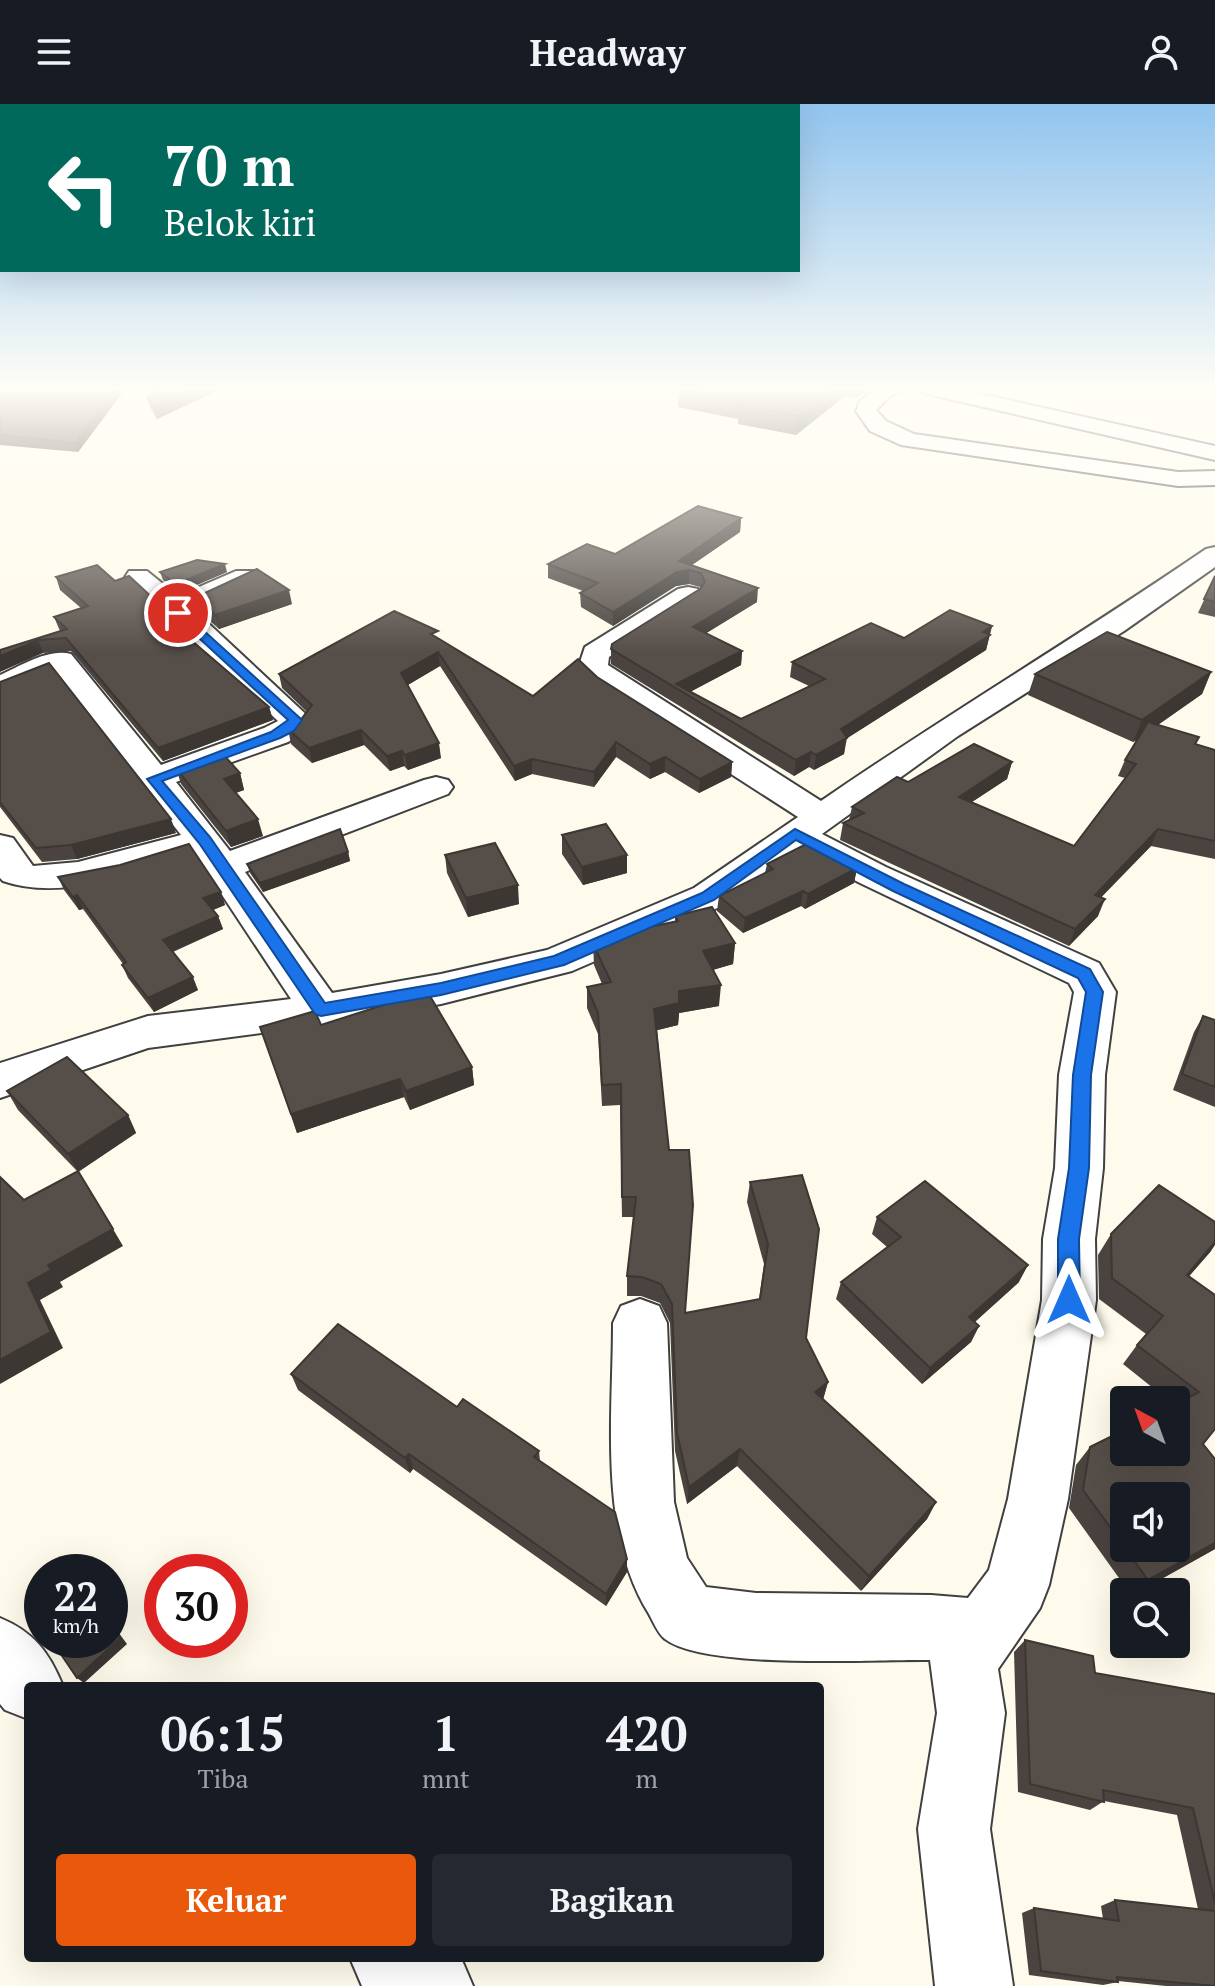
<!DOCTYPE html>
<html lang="id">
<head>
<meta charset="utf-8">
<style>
  :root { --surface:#171b24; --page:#242831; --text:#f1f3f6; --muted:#9ea1a6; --accent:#ea580c }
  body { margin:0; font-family:"PT Serif",serif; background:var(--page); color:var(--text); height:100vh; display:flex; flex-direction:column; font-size:30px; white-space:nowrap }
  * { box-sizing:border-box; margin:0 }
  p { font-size:26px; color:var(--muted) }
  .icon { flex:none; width:44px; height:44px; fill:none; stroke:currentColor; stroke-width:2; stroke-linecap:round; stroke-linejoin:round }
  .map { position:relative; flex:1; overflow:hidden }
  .panel { position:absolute; left:24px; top:1578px; width:800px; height:280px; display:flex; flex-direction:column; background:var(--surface); border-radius:8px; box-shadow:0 8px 32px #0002 }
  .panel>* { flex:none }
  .guide { position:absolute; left:0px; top:0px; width:800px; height:168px; box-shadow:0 8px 32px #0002; background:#00695c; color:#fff; overflow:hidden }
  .needle { width:52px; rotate:319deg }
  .buttons { position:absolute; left:1110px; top:1282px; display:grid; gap:16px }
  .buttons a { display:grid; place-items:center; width:80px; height:80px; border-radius:8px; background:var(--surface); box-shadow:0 8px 32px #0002; font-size:40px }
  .speed { position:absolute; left:24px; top:1450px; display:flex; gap:16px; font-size:40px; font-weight:700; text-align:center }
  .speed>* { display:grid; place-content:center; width:104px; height:104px; border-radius:50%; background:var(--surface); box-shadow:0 8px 32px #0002; line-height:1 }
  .speed small { font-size:20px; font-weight:400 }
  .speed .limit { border:12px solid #d22; background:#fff; color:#111 }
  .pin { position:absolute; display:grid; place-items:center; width:68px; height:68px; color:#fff; margin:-34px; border:4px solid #fff; border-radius:50%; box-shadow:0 2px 8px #0007 }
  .me { position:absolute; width:88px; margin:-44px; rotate:0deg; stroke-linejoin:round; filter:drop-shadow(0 0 6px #0008) }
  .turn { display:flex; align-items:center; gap:28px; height:168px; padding:0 32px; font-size:36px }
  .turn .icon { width:104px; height:104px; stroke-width:2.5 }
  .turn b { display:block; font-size:56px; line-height:68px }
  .eta { display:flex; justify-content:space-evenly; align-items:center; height:136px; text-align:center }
  .eta b { font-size:48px; font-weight:600; line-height:56px }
  .button { display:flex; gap:16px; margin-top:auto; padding:16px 32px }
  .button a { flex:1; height:92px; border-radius:8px; background:var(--accent); color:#fff; font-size:32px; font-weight:600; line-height:92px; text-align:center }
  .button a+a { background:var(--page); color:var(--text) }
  header { display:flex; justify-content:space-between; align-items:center; height:104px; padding:0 32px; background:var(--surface); font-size:36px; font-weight:600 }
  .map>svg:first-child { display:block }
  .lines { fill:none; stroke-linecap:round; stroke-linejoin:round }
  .minor-casing { stroke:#404040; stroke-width:4 }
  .minor { fill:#fff; fill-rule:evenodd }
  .wall { fill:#4a433f; fill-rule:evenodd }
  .shaded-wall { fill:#3c3733 }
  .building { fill:#564e49; stroke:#3c3733; stroke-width:2 }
  .route { fill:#1a73e8; stroke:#114b97; stroke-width:2 }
</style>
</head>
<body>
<header><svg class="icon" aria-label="menu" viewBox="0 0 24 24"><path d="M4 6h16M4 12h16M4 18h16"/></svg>Headway<svg class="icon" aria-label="person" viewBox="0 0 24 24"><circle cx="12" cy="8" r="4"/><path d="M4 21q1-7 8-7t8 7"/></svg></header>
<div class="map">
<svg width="1215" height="1882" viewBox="0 0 1215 1882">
  <rect width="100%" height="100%" fill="#fffbec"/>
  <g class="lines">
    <!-- minor casing -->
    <g class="minor-casing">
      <g id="minor">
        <path d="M877 284H906L889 293 876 306 886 317 914 330 1178 368 1215 367V381L1178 382 901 341 870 327 856 307 860 297Z"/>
        <path d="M917 284H954L1215 342V356L927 290Z"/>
        <path d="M1215 443V463L1124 527 958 632 822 730 886 763 1099 859 1116 888 1105 971 1103 1064 1095 1135 1096 1196 1068 1395 1049 1481 1040 1504 998 1565 1005 1609 990 1725 1013 1882H935L918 1725 937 1609 930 1556C875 1555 705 1566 665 1535 658 1530 653 1517 649 1510 598 1429 613 1312 613 1219L621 1202 640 1195 659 1202 667 1219 674 1398 687 1454 706 1483 756 1489 931 1491 968 1494 989 1466 1008 1395 1042 1196 1043 1135 1055 1064 1059 971 1074 888 1069 879 860 779 799 747 722 802 572 867 441 900 321 921 148 944 0 994V959L148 912 291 895 195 750C136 768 64 798 3 777L0 774V731L13 734 33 762 78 758 181 731 55 569 0 591V571C21 562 48 544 71 550L161 661 264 624 278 617 125 473 129 467H147L178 492 236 467H254L258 473 254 479 194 506 312 616 300 631 288 638 176 678 230 747 424 676 436 673 448 676 453 683 448 690 245 768 332 889 441 870 547 846 694 784 798 713 599 585 578 564 585 543 678 485 688 483 698 485 702 491 698 497 609 553 608 561 821 697C947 610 1079 532 1206 445Z"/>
        <path d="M0 1514C34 1528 49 1548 63 1582H28V1615L5 1606 0 1600Z"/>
        <path d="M350 1854H461L473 1882H362Z"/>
      </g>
    </g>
    <!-- minor -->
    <use href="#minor" class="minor"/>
  </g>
  <!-- wall -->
  <g class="wall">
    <path d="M0 284H126L78 348 0 341Z"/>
    <path d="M158 284H260L258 286 221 285 157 315 150 303 147 293Z"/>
    <path d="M680 284H868L856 294 845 292 796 331 738 320V315L678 303 679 285Z"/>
    <path d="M741 414 740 428 692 461 757 498 706 529 742 547 741 561 690 588 741 615 809 582 790 573 792 558 904 534 992 522 986 546 847 634 844 650 814 666 809 663 794 672 611 560V545L701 485 700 483 689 480 676 482 613 522 581 503 580 489 583 487 548 474V460L615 450Z"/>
    <path d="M160 468H227L178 489 163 476Z"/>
    <path d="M1215 472V513L1198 509Z"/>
    <path d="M56 473 115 477 184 523 186 531 269 603 273 616 163 657 71 547 43 549 0 546 60 527 54 513 81 504 60 486Z"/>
    <path d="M196 493 292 500 219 525 199 507Z"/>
    <path d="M438 534 533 592 597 573 732 658 731 673 699 689 665 668 650 675 616 653 594 683 532 670 515 677 440 562 408 581 441 654 408 666 404 662 390 667 364 641 312 659 291 640 288 625 299 618 307 608 282 584 279 570Z"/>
    <path d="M1211 568 1202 590 1158 621 1196 640 1215 646V755L1151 742 1101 793 1098 812 1069 842 840 736 843 719 849 716 852 703 908 678 1012 658 1007 675 972 698 1074 742 1125 674 1118 672 1125 656 1137 636 1133 638 1028 591 1035 570Z"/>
    <path d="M0 578 176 729 77 755 42 758 0 703Z"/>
    <path d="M176 664 240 669 244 686 236 689 263 732 231 743 181 680Z"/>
    <path d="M562 731 627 769 583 781 562 750Z"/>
    <path d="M348 748 350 757 263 788 250 769 247 760Z"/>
    <path d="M445 751 519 800 468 813 447 769Z"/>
    <path d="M767 760 857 764 854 779 805 805 801 802 743 829 717 807 719 792 765 769Z"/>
    <path d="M58 773 221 788 225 801 213 806 218 812 223 825 173 848 198 886 154 908 128 874 122 861 123 860 83 805 79 806 64 786Z"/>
    <path d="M675 812 735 839 733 860 713 866 719 902 679 909 678 921 657 926 685 1209 759 1195 764 1160 747 1098 750 1078 806 1234 828 1278 823 1295 936 1398 927 1415 861 1487 737 1362 687 1400 675 1347 670 1219 660 1199 641 1192H627V1172L634 1113H622L620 1001 602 1002 598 930 587 904V883L602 880 594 861 593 840 675 817Z"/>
    <path d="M1203 912 1215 916V1003L1173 986 1194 928Z"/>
    <path d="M321 921 472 963 474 981 410 1006 404 993 297 1029 260 923Z"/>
    <path d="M7 987 128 1011 136 1029 78 1068 18 1006Z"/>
    <path d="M877 1113 1019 1178 975 1218 979 1222 971 1238 922 1280 836 1195 841 1178 887 1143 872 1130Z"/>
    <path d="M1111 1130 1211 1147 1189 1172 1203 1340 1215 1355V1445L1138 1488H1129L1069 1404 1076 1361 1090 1343 1176 1348V1296H1168L1123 1260 1137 1241 1146 1230 1099 1195 1098 1151ZM1124 1392 1176 1444H1124Z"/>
    <path d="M291 1270 457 1303 539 1347 540 1357 627 1468 606 1502 413 1365 410 1369 298 1286Z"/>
    <path d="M1025 1536 1095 1569 1215 1590V1882H1166L1118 1877V1878L1103 1881 1029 1871 1022 1809 1034 1804 1103 1815 1101 1802 1115 1796 1198 1805 1177 1711 1104 1697 1090 1706 1018 1688 1014 1548Z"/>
  </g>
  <!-- shaded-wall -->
  <g class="shaded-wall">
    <path d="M116 284H126L78 348 75 339Z"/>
    <path d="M198 284 221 285 157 315 154 304Z"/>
    <path d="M835 284H846L845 292 796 331 798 312Z"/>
    <path d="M857 284H868L856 294Z"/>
    <path d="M741 414 740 428 683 467 689 466V480L676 482 613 522V508L679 457Z"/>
    <path d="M225 460 227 468 178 489 176 480Z"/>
    <path d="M758 484 757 498 692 538 693 523Z"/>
    <path d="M289 486 292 500 219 525 215 511Z"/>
    <path d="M992 522 986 546 846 635 844 650 814 666 816 651 841 625Z"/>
    <path d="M38 536 43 549 0 568V552Z"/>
    <path d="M742 547 741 561 686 590 676 580Z"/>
    <path d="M438 548 440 562 404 583 401 569Z"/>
    <path d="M1211 568 1202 590 1133 638 1142 616Z"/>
    <path d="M269 603 273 616 163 657 158 644Z"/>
    <path d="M361 626 364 641 312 659 309 644Z"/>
    <path d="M616 638V653L594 683V668Z"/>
    <path d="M439 639 441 654 408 666 405 651Z"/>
    <path d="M402 647 404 662 390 667 387 652Z"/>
    <path d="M811 648 809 663 794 672 796 656Z"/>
    <path d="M665 653V668L650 675V660Z"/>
    <path d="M532 655V670L515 677 514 662Z"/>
    <path d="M732 658 731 673 699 689 700 675Z"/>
    <path d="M1012 658 1007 675 955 709 959 693Z"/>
    <path d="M240 669 244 686 229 691 224 675Z"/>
    <path d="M171 715 176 729 77 755 71 741Z"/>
    <path d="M258 715 263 732 231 743 226 727Z"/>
    <path d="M1158 725 1151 742 1088 807 1095 791Z"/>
    <path d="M348 748 350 757 263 788 260 779Z"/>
    <path d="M627 751V769L583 781 582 763Z"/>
    <path d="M857 764 854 779 805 805 808 790Z"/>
    <path d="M518 781 519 800 468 813 466 794Z"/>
    <path d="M803 787 801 802 743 829 745 814Z"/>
    <path d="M221 788 225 801 208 808 203 794Z"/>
    <path d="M77 791 83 805 79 806 73 793Z"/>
    <path d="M1105 795 1098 812 1069 842 1075 825Z"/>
    <path d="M218 812 223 825 168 849 163 836Z"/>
    <path d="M735 839 733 860 701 869 703 847Z"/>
    <path d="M193 873 198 886 154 908 148 894Z"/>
    <path d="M721 881 719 902 679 909 678 921 654 927V905L679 887Z"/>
    <path d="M472 963 474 981 410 1006 406 987Z"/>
    <path d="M400 975 404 993 297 1029 291 1010Z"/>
    <path d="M128 1011 136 1029 78 1068 68 1050Z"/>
    <path d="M113 1125 123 1142 60 1178 63 1183 40 1196 63 1244 0 1280V1256L28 1179 48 1161Z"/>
    <path d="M1215 1138V1141L1211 1147 1172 1192 1187 1171Z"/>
    <path d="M1028 1161 1019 1178 962 1229 969 1213Z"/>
    <path d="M979 1222 971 1238 922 1280 930 1264Z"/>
    <path d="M828 1278 823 1296 815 1288Z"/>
    <path d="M740 1345 737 1362 687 1400 689 1383Z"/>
    <path d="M409 1350 413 1365 410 1369 405 1354Z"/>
    <path d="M936 1398 927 1415 861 1487 869 1472Z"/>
    <path d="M1215 1439V1445L1138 1488H1135L1148 1476Z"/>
    <path d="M627 1455V1468L606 1502V1490Z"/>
    <path d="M110 1517 127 1540 84 1579 77 1574 110 1520Z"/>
  </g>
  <!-- building -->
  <g class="building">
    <path d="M0 284H116L75 339 0 331Z"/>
    <path d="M158 284H198L154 304 147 293Z"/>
    <path d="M680 284H835L798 312 739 301 745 297 679 285Z"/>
    <path d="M698 402 741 414 679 457 758 484 693 523 742 547 676 580 741 615 825 575 792 558 871 519 904 534 950 506 992 522 983 528 990 531 841 625 847 634 816 651 811 648 796 656 611 545 612 540 700 485 705 478 701 469 689 466 677 468 613 508 580 489 598 479 548 460 587 440 615 450Z"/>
    <path d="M197 456 225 460 176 480 160 468Z"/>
    <path d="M97 461 115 477 129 472 184 523 178 525 269 603 158 644 66 534 38 536 0 552V546L67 525 54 513 88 502 56 473Z"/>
    <path d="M257 465 289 486 215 511 196 493Z"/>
    <path d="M1215 472V498L1204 495Z"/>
    <path d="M394 507 438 527 431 530 533 592 578 555 597 573 732 658 700 675 665 653 650 660 616 638 594 668 532 655 514 662 438 548 401 569 439 639 405 651 402 647 387 652 361 626 309 644 288 625 299 618 312 601 279 570Z"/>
    <path d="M1107 528 1211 568 1142 616 1035 570Z"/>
    <path d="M49 559 171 715 71 741 36 744 0 698V578Z"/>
    <path d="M1148 618 1199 633 1195 640 1215 646V737L1158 725 1095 791 1105 795 1075 825 843 719 864 709 852 703 897 673 908 678 974 640 1012 658 959 693 1074 742 1136 660 1125 656Z"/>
    <path d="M221 648 240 669 224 675 258 715 226 727 176 664Z"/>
    <path d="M606 720 627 751 582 763 562 731Z"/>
    <path d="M340 725 348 748 260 779 247 760Z"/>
    <path d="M495 739 518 781 466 794 445 751Z"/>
    <path d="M808 739 857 764 808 790 803 787 745 814 719 792 773 765 767 760Z"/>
    <path d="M189 740 221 788 203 794 218 812 163 836 193 873 148 894 122 861 126 858 77 791 73 793 58 773 120 761Z"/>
    <path d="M712 803 735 839 703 847 721 881 679 887V899L654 905 669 1046H689L693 1101 685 1209 760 1195 768 1140 750 1078 802 1071 819 1125 806 1234 828 1278 815 1288 936 1398 869 1472 740 1345 689 1383 677 1329 672 1200 661 1180 642 1173 627 1172 636 1093H622L621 980 602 981 598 909 587 883 611 878 593 840 616 830 678 817 675 812Z"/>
    <path d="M427 887 472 963 406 987 400 975 291 1010 260 923 315 907 321 921Z"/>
    <path d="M1203 912 1215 916V983L1182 970Z"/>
    <path d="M67 953 128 1011 68 1050 7 987Z"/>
    <path d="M78 1067 113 1125 48 1161 51 1166 28 1179 51 1228 0 1256V1073L24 1096Z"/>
    <path d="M925 1077 1028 1161 969 1213 979 1222 930 1264 841 1178 901 1133 877 1113Z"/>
    <path d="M1159 1081 1215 1118V1138L1187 1171 1215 1191V1325L1203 1340 1215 1355V1439L1148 1476 1125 1444H1176V1392H1124V1442L1083 1386 1090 1343 1124 1326V1348H1176V1300L1199 1288 1137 1241 1163 1212 1112 1174 1111 1130Z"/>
    <path d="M338 1220 457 1303 463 1295 539 1347 534 1353 615 1408 627 1455 606 1490 409 1350 405 1354 291 1270Z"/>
    <path d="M110 1520 120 1534 77 1574 54 1540 59 1536H110Z"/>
    <path d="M1025 1536 1093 1552 1095 1569 1215 1590V1799L1193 1704 1103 1686 1104 1698 1030 1680Z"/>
    <path d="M1115 1796 1215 1807V1882L1117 1873 1118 1878 1041 1867 1034 1804 1119 1817Z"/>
  </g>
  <!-- sky -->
  <linearGradient id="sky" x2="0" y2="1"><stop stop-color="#91c4ee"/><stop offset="0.52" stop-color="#fffdf6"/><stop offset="1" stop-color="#fffdf6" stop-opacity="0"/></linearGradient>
  <rect width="1215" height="548" fill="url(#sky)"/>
  <!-- route -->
  <path class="route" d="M174 507H182L302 616 294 627 280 634 162 677 210 733 325 899 441 879 554 852 702 789 795 725 904 780 1090 865 1103 888 1091 971 1089 1064 1079 1135 1080 1196 1076 1203 1069 1206 1061 1203 1058 1196V1135L1069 1064 1073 971 1086 888 1078 874 893 787 796 736 714 796 564 861 441 891 321 912 315 910 199 739 147 675 271 628 288 616 174 511Z"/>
</svg>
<div class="buttons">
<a><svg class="needle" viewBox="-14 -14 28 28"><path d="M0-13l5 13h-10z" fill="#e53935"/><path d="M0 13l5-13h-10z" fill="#9ea1a6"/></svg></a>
<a><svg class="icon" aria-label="sound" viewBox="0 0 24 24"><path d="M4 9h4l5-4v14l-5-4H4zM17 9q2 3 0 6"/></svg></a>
<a><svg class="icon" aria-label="search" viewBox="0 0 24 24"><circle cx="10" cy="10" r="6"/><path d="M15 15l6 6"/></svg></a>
</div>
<div class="speed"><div>22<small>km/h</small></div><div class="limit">30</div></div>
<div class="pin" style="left:178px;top:509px;background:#d93025"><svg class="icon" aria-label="arrive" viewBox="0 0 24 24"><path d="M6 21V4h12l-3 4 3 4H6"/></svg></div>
<svg class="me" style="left:1069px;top:1196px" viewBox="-20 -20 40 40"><path d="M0-17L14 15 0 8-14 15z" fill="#1a73e8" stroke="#fff" stroke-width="4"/></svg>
<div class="guide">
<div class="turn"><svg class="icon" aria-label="left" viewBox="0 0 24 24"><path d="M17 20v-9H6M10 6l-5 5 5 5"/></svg><div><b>70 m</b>Belok kiri</div></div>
</div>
<section class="panel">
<div class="eta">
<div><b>06:15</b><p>Tiba</p></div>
<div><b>1</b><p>mnt</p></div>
<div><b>420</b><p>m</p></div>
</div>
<div class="button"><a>Keluar</a><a>Bagikan</a></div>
</section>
</div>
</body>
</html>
